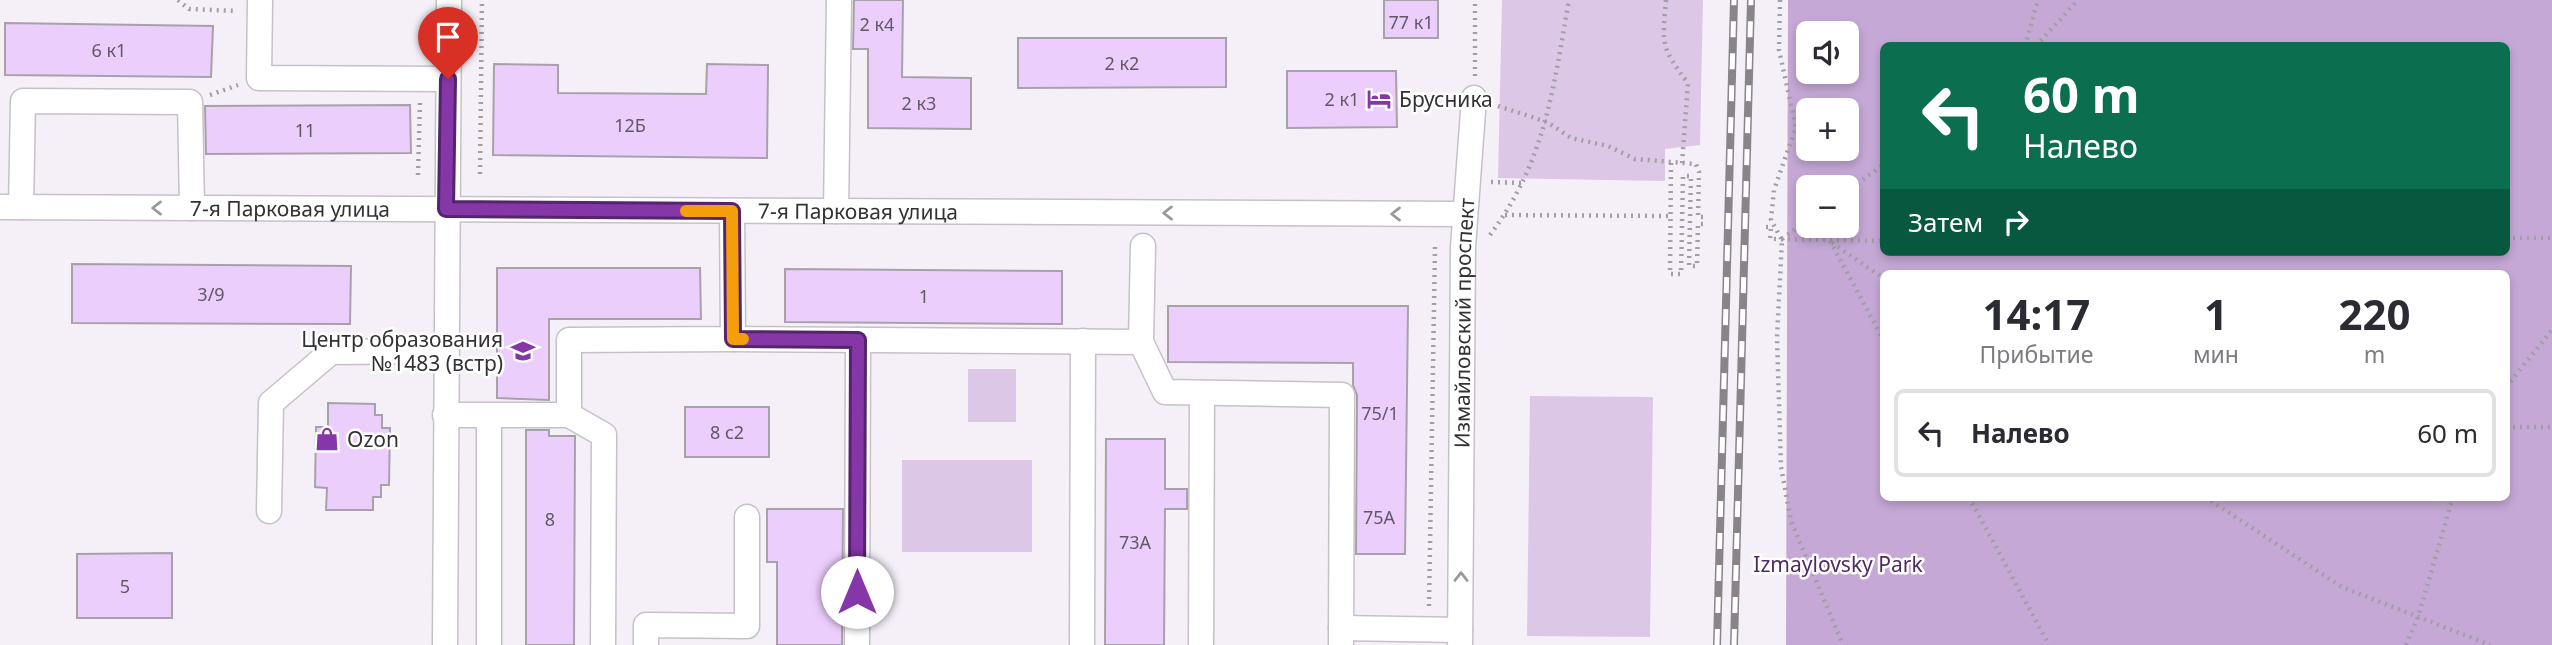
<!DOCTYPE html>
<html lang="ru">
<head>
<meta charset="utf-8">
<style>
  :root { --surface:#fff; --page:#f2f2f3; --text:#2b2b33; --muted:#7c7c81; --line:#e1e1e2 }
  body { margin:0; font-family:"Noto Sans",sans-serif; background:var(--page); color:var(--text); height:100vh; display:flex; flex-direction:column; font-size:26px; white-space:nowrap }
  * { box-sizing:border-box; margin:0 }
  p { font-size:23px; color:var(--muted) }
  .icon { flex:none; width:38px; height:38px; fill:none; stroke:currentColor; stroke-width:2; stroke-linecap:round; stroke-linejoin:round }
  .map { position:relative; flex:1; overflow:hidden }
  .panel { position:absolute; left:1880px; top:270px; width:630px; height:231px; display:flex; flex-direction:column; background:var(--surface); border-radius:10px; box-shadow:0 4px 10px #0003 }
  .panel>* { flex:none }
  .top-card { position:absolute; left:1880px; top:42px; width:630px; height:214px; border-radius:10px; box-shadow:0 4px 10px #0003; background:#0b6e4f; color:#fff; overflow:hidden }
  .controls { position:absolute; left:1796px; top:21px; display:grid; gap:14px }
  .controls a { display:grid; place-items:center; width:63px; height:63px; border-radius:10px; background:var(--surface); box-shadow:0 4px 10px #0003; font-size:35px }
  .pin { position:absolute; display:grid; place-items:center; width:60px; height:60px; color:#fff; margin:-72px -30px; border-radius:50% 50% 50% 0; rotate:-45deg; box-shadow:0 0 7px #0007 }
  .pin .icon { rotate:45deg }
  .me { position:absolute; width:77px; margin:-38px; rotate:0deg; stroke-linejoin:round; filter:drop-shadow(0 0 5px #0008) }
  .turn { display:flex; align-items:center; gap:24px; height:147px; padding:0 28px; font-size:32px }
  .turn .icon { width:91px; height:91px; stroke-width:2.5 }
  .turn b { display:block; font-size:49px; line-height:60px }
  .then { display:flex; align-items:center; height:66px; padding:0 28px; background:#0003; gap:14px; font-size:26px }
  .eta { display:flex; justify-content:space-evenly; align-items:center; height:119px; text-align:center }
  .eta b { font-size:42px; font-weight:700; line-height:49px }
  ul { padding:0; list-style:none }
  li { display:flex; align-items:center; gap:21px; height:88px; margin:0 14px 10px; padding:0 14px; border:4px solid var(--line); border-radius:10px }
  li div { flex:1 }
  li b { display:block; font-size:26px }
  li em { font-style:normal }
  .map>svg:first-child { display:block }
  .green { fill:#dcc7e7 }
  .forest { fill:#c5a8d6; fill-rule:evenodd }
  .building { fill:#eccefd; stroke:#a7a2aa; stroke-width:2 }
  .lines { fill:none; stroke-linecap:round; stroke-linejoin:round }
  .minor-casing { stroke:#c6c1c9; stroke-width:27 }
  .path { stroke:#a29ea4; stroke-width:4.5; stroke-dasharray:2 5; stroke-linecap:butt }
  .minor { stroke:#fff; stroke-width:24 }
  .rail-casing { stroke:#88848a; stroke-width:8 }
  .rail { stroke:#fff; stroke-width:5; stroke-dasharray:16; stroke-linecap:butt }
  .oneway { stroke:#99989a }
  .route-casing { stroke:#56246d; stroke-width:18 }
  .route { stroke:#8537a8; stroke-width:12 }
  .slow { stroke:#f59e0b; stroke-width:12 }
  .labels { text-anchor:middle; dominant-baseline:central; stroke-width:5; stroke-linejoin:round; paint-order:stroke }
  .number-label { font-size:18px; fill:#615866 }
  .poi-label { font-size:21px; fill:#333134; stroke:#fff; text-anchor:start }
  .street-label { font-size:21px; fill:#333134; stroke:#fff }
  .park-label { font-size:21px; fill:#502a63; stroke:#fff }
</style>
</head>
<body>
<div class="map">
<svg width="2552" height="645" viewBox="0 0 2552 645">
  <rect width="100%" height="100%" fill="#f5f0f8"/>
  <!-- green -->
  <g class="green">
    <path d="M1502 0H1703L1700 145 1665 149V181L1498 178Z"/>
    <rect x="968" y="369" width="48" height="53"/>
    <path d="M1530 396 1653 397 1650 637 1527 636Z"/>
    <rect x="902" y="460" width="130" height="92"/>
  </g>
  <!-- forest -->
  <path class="forest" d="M1788 0H2552V645H1786ZM1808 33H1846V72H1808ZM1883 46H2506V252H1883ZM1808 110H1846V149H1808ZM1808 187H1846V226H1808ZM1883 273H2506V497H1883Z"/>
  <!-- building -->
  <g class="building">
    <path d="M854 0H903L902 77 971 78V129L868 128V49H853Z"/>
    <rect x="1384" y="0" width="54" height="38"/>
    <path d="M5 23 213 26 211 77 5 75Z"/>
    <path d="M1018 38H1226V87L1018 88Z"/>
    <path d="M494 64 558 65V93L706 94 707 64 768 65 767 158 493 155Z"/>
    <path d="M1287 71H1396L1397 127 1287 128Z"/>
    <path d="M410 105 411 153 206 154 205 106Z"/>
    <path d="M72 264 351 266 350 324 72 323Z"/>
    <path d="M497 268H700L701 319H549V400L497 398Z"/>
    <path d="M785 269 1062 271V324L785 322Z"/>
    <path d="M1168 306H1408L1405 554H1356L1357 395 1353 385V363L1168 362Z"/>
    <path d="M328 403 375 404V415H382V428H390L389 485H381V497H373V510H326L327 488 315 487 316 427H328Z"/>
    <rect x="685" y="407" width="84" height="50"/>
    <path d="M526 430H549V436H575L574 645H526Z"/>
    <path d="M1106 439H1165V489H1187V509H1165L1164 645H1105Z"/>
    <path d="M767 509H843L842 645H777V562H767Z"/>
    <path d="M172 553V618H77V554Z"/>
  </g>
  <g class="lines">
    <!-- minor casing -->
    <g class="minor-casing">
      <g id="minor">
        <path d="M260 0 259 78 448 79"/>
        <path id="s1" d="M0 207 1464 214"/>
        <path d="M21 207 23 101 190 102 192 208"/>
        <path d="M836 211 839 0"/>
        <path d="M1143 246 1141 342 1165 392 1342 395 1341 645"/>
        <path d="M733 339 1141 342"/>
        <path d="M445 415H569V340L733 339 732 211"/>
        <path d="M569 415 604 435 603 645"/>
        <path d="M269 511 271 403 331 352 445 351"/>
        <path d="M1341 628 1460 630"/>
        <path d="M445 645 449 0"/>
        <path d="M489 645V416"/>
        <path d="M646 645V625L747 626V517"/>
        <path d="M857 645 858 340"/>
        <path d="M1082 645 1083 341"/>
        <path d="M1201 645 1202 393"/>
        <path id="s2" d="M1460 645 1463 247 1474 98"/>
      </g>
    </g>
    <!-- path -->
    <g class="path">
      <path d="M178 0 189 9 237 11"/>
      <path d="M1666 0C1662 44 1661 48 1688 83L1682 164"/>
      <path d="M1780 0 1779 50 1796 127 1774 190 1771 220 1782 240 1777 337 1781 467 1791 521 1843 645"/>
      <path d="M2025 46 2038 0"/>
      <path d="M2036 46 2078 0"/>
      <path d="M1475 76V0"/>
      <path d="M210 95 238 85"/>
      <path d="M1498 106 1547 122 1571 138 1608 146 1635 159 1696 164 1699 172 1698 217H1706"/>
      <path d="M1671 163 1670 274H1681L1683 176H1691L1689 266H1697L1698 224H1705"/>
      <path d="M480 174 482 0"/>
      <path d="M418 175 420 102"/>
      <path d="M1491 182 1522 183"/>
      <path d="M1846 192 1883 165"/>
      <path d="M1505 215 1670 216"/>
      <path d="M1766 227H1771L1770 239 1883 241"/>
      <path d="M1490 235C1546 160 1553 89 1569 0"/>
      <path d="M2506 238H2552"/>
      <path d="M1782 239 1808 220"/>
      <path d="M1830 241 1883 339"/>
      <path d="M1832 243 1883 278"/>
      <path d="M2506 387 2552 330"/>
      <path d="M2506 427H2552"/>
      <path d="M1969 497 2049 645"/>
      <path d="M2205 497 2342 587 2490 645"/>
      <path d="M1429 606 1435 247"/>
      <path d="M2406 645 2418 617 2453 497"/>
    </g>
    <!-- minor -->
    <use href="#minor" class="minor"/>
    <!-- rail casing -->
    <g class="rail-casing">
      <g id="rail">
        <path d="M1717 645 1734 0"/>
        <path d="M1734 645 1751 0"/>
      </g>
    </g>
    <!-- rail -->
    <use href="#rail" class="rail"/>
  </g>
  <!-- one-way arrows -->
  <defs><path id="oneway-chevron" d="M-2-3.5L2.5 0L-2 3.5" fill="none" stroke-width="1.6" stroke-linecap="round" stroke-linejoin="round" transform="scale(1.75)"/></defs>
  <g class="oneway">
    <use href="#oneway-chevron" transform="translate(157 208) rotate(-180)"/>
    <use href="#oneway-chevron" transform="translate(1168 213) rotate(-180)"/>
    <use href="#oneway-chevron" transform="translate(1396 214) rotate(-180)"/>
    <use href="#oneway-chevron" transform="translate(1461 577) rotate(-90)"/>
  </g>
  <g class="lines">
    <!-- route casing -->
    <g class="route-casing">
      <path id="route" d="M448 79 446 209 732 211 733 339 858 340 857 592"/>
    </g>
    <!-- route -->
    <use href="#route" class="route"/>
    <!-- slow -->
    <path class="slow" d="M686 211H732L733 339H743"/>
  </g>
  <!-- icons -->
  <defs>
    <g id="hotel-bare" transform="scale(1.89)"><path d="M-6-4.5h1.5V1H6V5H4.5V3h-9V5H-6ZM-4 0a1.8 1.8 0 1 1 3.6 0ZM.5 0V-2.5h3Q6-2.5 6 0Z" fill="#8537a8" stroke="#fff" stroke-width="2.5" paint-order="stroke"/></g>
    <g id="school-bare" transform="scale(1.89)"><path d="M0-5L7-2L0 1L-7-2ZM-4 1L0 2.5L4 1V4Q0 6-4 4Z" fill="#8537a8" stroke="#fff" stroke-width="2.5" paint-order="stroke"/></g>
    <g id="shop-bare" transform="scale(1.89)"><path d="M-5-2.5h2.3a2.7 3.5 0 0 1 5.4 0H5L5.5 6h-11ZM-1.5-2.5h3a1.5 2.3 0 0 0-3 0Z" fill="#8537a8" stroke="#fff" stroke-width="2.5" paint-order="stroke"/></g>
  </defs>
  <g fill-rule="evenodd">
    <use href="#hotel-bare" x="1379" y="99"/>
    <use href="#school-bare" x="523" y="351"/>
    <use href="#shop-bare" x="327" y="439"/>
  </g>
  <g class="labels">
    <!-- number labels -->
    <g class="number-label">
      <text x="1411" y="22">77 к1</text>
      <text x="877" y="24">2 к4</text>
      <text x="109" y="50">6 к1</text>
      <text x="1122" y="63">2 к2</text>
      <text x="1342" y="99">2 к1</text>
      <text x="919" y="103">2 к3</text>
      <text x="630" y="125">12Б</text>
      <text x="305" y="130">11</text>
      <text x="211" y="294">3/9</text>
      <text x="924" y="296">1</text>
      <text x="1380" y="413">75/1</text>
      <text x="727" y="432">8 с2</text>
      <text x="1379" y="517">75А</text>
      <text x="550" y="519">8</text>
      <text x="1135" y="542">73А</text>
      <text x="125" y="586">5</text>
    </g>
    <!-- poi labels -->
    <g class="poi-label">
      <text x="1399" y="99">Брусника</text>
      <text x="503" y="339" text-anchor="end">Центр образования<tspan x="503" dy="24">№1483 (встр)</tspan></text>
      <text x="347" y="439">Ozon</text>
    </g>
    <!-- street labels -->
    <g class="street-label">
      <text stroke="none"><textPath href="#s1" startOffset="290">7-я Парковая улица</textPath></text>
      <text stroke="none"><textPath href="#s1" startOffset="858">7-я Парковая улица</textPath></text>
      <text stroke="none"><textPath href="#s2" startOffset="322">Измайловский проспект</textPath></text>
    </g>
    <!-- park labels -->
    <g class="park-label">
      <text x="1838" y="564">Izmaylovsky Park</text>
    </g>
  </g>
</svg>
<div class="controls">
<a><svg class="icon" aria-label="sound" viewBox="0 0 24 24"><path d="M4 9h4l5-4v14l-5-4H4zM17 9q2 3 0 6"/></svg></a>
<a>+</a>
<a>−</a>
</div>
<div class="pin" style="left:448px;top:79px;background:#d93025"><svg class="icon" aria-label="arrive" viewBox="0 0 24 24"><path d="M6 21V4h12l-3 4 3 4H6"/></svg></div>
<svg class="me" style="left:857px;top:592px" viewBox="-20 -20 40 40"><circle r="19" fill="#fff"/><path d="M0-13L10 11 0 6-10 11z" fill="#8537a8"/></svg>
<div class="top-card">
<div class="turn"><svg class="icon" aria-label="left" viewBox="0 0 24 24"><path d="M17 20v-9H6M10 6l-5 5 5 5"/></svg><div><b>60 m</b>Налево</div></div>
<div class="then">Затем<svg class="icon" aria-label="right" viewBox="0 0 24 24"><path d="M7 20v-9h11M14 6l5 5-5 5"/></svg></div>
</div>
<section class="panel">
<div class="eta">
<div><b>14:17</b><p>Прибытие</p></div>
<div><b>1</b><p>мин</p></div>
<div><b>220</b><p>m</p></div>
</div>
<ul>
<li><svg class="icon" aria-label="left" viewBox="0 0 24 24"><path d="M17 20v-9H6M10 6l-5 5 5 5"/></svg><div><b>Налево</b></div><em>60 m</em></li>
</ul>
</section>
</div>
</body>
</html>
